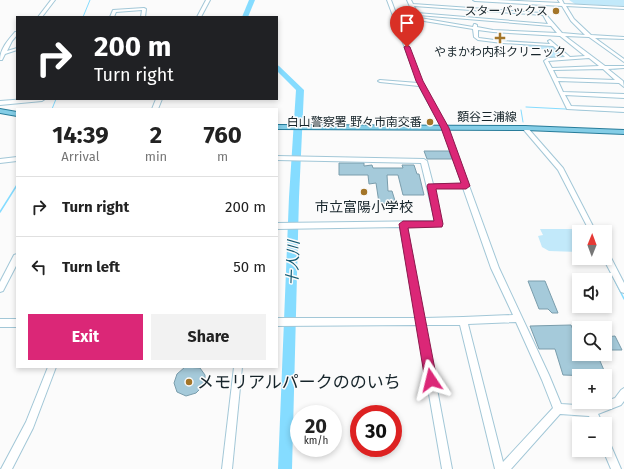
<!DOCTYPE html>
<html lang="en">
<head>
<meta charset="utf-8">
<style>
  :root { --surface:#fff; --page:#f2f2f2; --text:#222; --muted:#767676; --line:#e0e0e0; --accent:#db2777 }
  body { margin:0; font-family:"Fira Sans","Noto Sans JP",sans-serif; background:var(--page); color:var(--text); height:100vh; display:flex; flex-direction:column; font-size:15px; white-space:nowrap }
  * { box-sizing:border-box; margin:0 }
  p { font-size:13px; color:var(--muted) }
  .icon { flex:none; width:22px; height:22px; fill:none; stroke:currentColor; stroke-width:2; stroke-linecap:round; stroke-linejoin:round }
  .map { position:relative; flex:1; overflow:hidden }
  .side { position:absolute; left:16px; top:108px; width:262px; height:260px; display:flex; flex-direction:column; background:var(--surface); border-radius:0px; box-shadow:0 2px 6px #0003 }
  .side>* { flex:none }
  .guide { position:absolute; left:16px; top:16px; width:262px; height:84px; border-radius:0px; box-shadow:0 2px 6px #0003; background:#202124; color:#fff; overflow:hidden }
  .needle { width:26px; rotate:1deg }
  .buttons { position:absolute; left:572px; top:225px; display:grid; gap:8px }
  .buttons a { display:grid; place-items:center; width:40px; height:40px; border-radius:0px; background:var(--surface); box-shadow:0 2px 6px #0003; font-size:20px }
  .speed { position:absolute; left:290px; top:405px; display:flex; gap:8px; font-size:20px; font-weight:700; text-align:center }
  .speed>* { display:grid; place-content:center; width:52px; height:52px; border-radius:50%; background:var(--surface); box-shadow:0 2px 6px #0003; line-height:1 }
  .speed small { font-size:10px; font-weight:400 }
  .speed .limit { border:6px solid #d22; background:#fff; color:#111 }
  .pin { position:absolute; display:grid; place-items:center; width:34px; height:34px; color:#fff; margin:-41px -17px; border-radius:50% 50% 50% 0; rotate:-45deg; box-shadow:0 0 4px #0007 }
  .pin .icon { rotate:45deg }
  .me { position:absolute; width:44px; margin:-22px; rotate:350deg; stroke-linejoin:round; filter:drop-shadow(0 0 3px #0008) }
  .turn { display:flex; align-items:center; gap:14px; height:84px; padding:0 12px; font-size:18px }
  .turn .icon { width:52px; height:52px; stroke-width:2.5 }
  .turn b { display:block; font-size:28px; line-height:34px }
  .eta { display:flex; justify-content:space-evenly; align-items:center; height:68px; text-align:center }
  .eta b { font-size:24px; font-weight:700; line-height:28px }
  .primary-button { display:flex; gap:8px; margin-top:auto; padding:8px 12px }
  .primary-button a { flex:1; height:46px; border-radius:0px; background:var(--accent); color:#fff; font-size:16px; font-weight:700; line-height:46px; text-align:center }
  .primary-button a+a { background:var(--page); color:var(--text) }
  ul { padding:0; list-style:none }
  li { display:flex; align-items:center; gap:12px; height:60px; padding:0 12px; border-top:1px solid var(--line) }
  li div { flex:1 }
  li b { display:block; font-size:15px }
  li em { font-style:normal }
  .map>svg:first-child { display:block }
  .green { fill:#c2e9fa }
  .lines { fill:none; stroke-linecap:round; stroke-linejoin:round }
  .stream-far1 { stroke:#85dcff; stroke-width:1 }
  .stream { stroke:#85dcff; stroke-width:1.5 }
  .river { fill:#85dcff; fill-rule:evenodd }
  .building { fill:#a5cada; stroke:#7a9dac }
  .minor-casing { stroke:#a2c7d7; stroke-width:2 }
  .major-casing { stroke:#287c9a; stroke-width:2 }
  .minor { fill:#fff; fill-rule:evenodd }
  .major { fill:#84cde6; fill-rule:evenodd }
  .route { fill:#db2777; stroke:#8e194d }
  .poi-dot { fill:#a37528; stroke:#fbfbfb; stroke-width:1.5 }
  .labels { text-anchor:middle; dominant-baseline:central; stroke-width:3; stroke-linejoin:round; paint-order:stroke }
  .far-poi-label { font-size:12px; fill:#16242a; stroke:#fbfbfb; text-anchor:end }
  .far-street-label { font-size:12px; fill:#16242a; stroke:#fbfbfb }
  .poi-label { font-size:14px; fill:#16242a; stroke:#fbfbfb }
  .water-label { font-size:15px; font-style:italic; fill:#145a72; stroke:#fbfbfb }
  .near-poi-label { font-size:17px; fill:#16242a; stroke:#fbfbfb; text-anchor:start }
</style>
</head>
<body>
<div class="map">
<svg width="624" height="469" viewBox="0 0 624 469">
  <rect width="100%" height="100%" fill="#fbfbfb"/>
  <!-- green -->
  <g class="green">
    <path d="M569 0H624V6L575 4Z"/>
    <path d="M511 43 552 45 566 57H550L546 50Z"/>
    <path d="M540 229H582L583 232H579V252L549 251 542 247 538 236 543 235Z"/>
  </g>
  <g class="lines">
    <!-- stream-far1 -->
    <g class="stream-far1">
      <path d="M83 17 90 0"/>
      <path d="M614 69 624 68"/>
      <path d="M526 107 624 112"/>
      <path d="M52 109 56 99"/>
      <path d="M521 110 523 122"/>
    </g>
    <!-- stream -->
    <g class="stream">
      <path d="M0 212 17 185"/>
      <path d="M607 265 624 299"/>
    </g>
    <!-- river -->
    <g class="river">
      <path d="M249 0H255L248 17H242Z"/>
      <path d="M277 65 279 66 304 90 299 197 292 469H278L289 197 296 90 277 71Z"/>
    </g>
  </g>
  <!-- building -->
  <g class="building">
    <path d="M424 151H449L452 159H427Z"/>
    <path d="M339 163H364V166L372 165 373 168H403L402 165H414L417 174H419L424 195H403L398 175H387L388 191H392L396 204 379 203 376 183 369 184 368 175H339Z"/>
    <path d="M528 281H545L558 313H552L548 309H539Z"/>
    <path d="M571 325 576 337H579V354H597L606 375 592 374 593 376 563 375 555 349H539L530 326Z"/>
    <path d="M615 336 622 350H605V337Z"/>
    <path d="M185 367 200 368 205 375V380L200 389 196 393 186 396 177 392 174 383 177 374Z"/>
  </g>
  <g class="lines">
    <!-- minor casing -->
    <g class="minor-casing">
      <g id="minor">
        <path d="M51 0H55L42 17H38Z"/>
        <path d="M206 0H210L201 17H197Z"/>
        <path d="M387 0H391L397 16 415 18 407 0H411L413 4 541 13 540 11 542 10 562 33 585 35 571 21 562 6 475 1 473 0H497L560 3 558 0H562L564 4 624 7V9L566 6 574 19 591 35 624 37V39L595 38 624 59V62L589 37 565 36 605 66H624V68L608 69 623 81 624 87 619 83 558 81 563 92 624 94V98L565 95 571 106 624 108V112L567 109 544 61 548 58 565 57 553 46 502 43 478 40 474 37 473 29 418 20 398 18 421 81 448 128 499 268 549 375 561 404 592 406 615 398 621 390 624 388V401L621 405 598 414 603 424H593L589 416 560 414 511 469H495L460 325H425L452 469H442L417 325 277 326V318H416L400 227 277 229V223L435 221 421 163 277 160V156L424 159 427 161 433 184H462L442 128 419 86 380 82 378 81 380 80 418 83ZM414 6 543 15 548 24 417 13ZM418 15 551 26 557 33 493 30 477 27V25L475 24H474L473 27 420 18ZM478 30 493 32 560 36 585 56 570 57 550 40 548 41 550 44 502 41 479 38 478 37ZM589 58 599 66 552 68 548 61ZM603 69 615 80 557 78 553 70ZM434 188H463L491 268 513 315 463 317 424 318 407 227 441 226 442 224ZM516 322 542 380 553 408 503 462 468 324Z"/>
        <path d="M144 8 146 9 145 17H141L142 10 116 12 114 17H110L113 10Z"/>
        <path d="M15 32H17V35L12 41 7 51 17 48V50L5 54 2 60H0C0 49 8 40 15 32Z"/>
        <path d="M26 99H45L42 101 0 105V101Z"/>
        <path d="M156 99H162L158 109H152Z"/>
        <path d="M525 126 527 127 563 168 596 232H590L558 170 523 129 522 128Z"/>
        <path d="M17 157V161L0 163V159Z"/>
        <path d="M605 251 608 252 624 283V293L621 292 603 258H605Z"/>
        <path d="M17 254V264L3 291 0 292V282L14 255Z"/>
        <rect x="0" y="319" width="17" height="8"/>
        <path d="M48 367H56L33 428 12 469H1L26 422Z"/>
        <path d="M234 367H242L232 469H222Z"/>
        <path d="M605 437 608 439 621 469H611L603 450H605Z"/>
      </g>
    </g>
    <!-- major casing -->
    <g class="major-casing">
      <g id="major">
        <path d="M0 109 17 112V116L0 113Z"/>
        <path d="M277 125 525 126 624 130V134L525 130 277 129Z"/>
      </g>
    </g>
    <!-- minor -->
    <use href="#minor" class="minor"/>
    <!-- major -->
    <use href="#major" class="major"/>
  </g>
  <!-- route -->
  <path class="route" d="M407 45 410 47 423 81 449 128 470 186 466 189H436L443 224 442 227 408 228 437 380 435 385 431 386 427 385 425 380 399 224 403 221H434L427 186 428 184 461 183 441 128 416 81 404 47Z"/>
  <!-- markers -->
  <g class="poi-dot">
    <circle cx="556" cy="11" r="4"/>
    <path d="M498 32h4v4h4v4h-4v4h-4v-4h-4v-4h4z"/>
    <circle cx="430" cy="122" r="4"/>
    <circle cx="364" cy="192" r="4"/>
    <circle cx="189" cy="382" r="4"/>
  </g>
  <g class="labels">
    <!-- far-poi labels -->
    <g class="far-poi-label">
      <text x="548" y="11">スターバックス</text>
      <text x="500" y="52" text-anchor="middle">やまかわ内科クリニック</text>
      <text x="422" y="122">白山警察署 野々市南交番</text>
    </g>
    <!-- far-street labels -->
    <g class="far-street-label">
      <text x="487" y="117">額谷三浦線</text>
    </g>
    <!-- poi labels -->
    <g class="poi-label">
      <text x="364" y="207">市立富陽小学校</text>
    </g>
    <!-- water labels -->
    <g class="water-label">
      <text transform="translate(293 263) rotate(-88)">十人川</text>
    </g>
    <!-- near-poi labels -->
    <g class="near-poi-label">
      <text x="197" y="382">メモリアルパークののいち</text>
    </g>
  </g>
</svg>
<div class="buttons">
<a><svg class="needle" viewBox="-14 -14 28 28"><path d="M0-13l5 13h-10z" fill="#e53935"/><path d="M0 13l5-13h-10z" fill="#767676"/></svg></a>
<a><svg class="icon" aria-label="sound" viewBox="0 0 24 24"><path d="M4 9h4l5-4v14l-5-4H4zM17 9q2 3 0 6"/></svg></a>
<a><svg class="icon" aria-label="search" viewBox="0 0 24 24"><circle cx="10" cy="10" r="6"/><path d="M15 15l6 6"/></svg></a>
<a>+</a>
<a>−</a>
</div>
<div class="speed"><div>20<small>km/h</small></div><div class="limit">30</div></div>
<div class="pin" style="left:407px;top:47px;background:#d93025"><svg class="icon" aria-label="arrive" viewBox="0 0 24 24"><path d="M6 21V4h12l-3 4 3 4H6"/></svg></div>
<svg class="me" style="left:431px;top:380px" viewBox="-20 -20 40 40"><path d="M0-17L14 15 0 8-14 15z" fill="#db2777" stroke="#fff" stroke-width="4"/></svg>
<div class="guide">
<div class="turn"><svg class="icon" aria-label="right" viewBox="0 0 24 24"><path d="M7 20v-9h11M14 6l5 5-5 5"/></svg><div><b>200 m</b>Turn right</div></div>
</div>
<section class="side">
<div class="eta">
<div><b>14:39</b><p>Arrival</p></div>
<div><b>2</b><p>min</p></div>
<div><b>760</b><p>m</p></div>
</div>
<ul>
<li><svg class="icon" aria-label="right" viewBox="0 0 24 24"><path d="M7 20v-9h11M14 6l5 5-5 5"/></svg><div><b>Turn right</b></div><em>200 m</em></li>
<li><svg class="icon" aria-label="left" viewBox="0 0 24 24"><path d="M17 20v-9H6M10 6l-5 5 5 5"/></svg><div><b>Turn left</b></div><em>50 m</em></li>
</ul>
<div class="primary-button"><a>Exit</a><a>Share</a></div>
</section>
</div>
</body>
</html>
